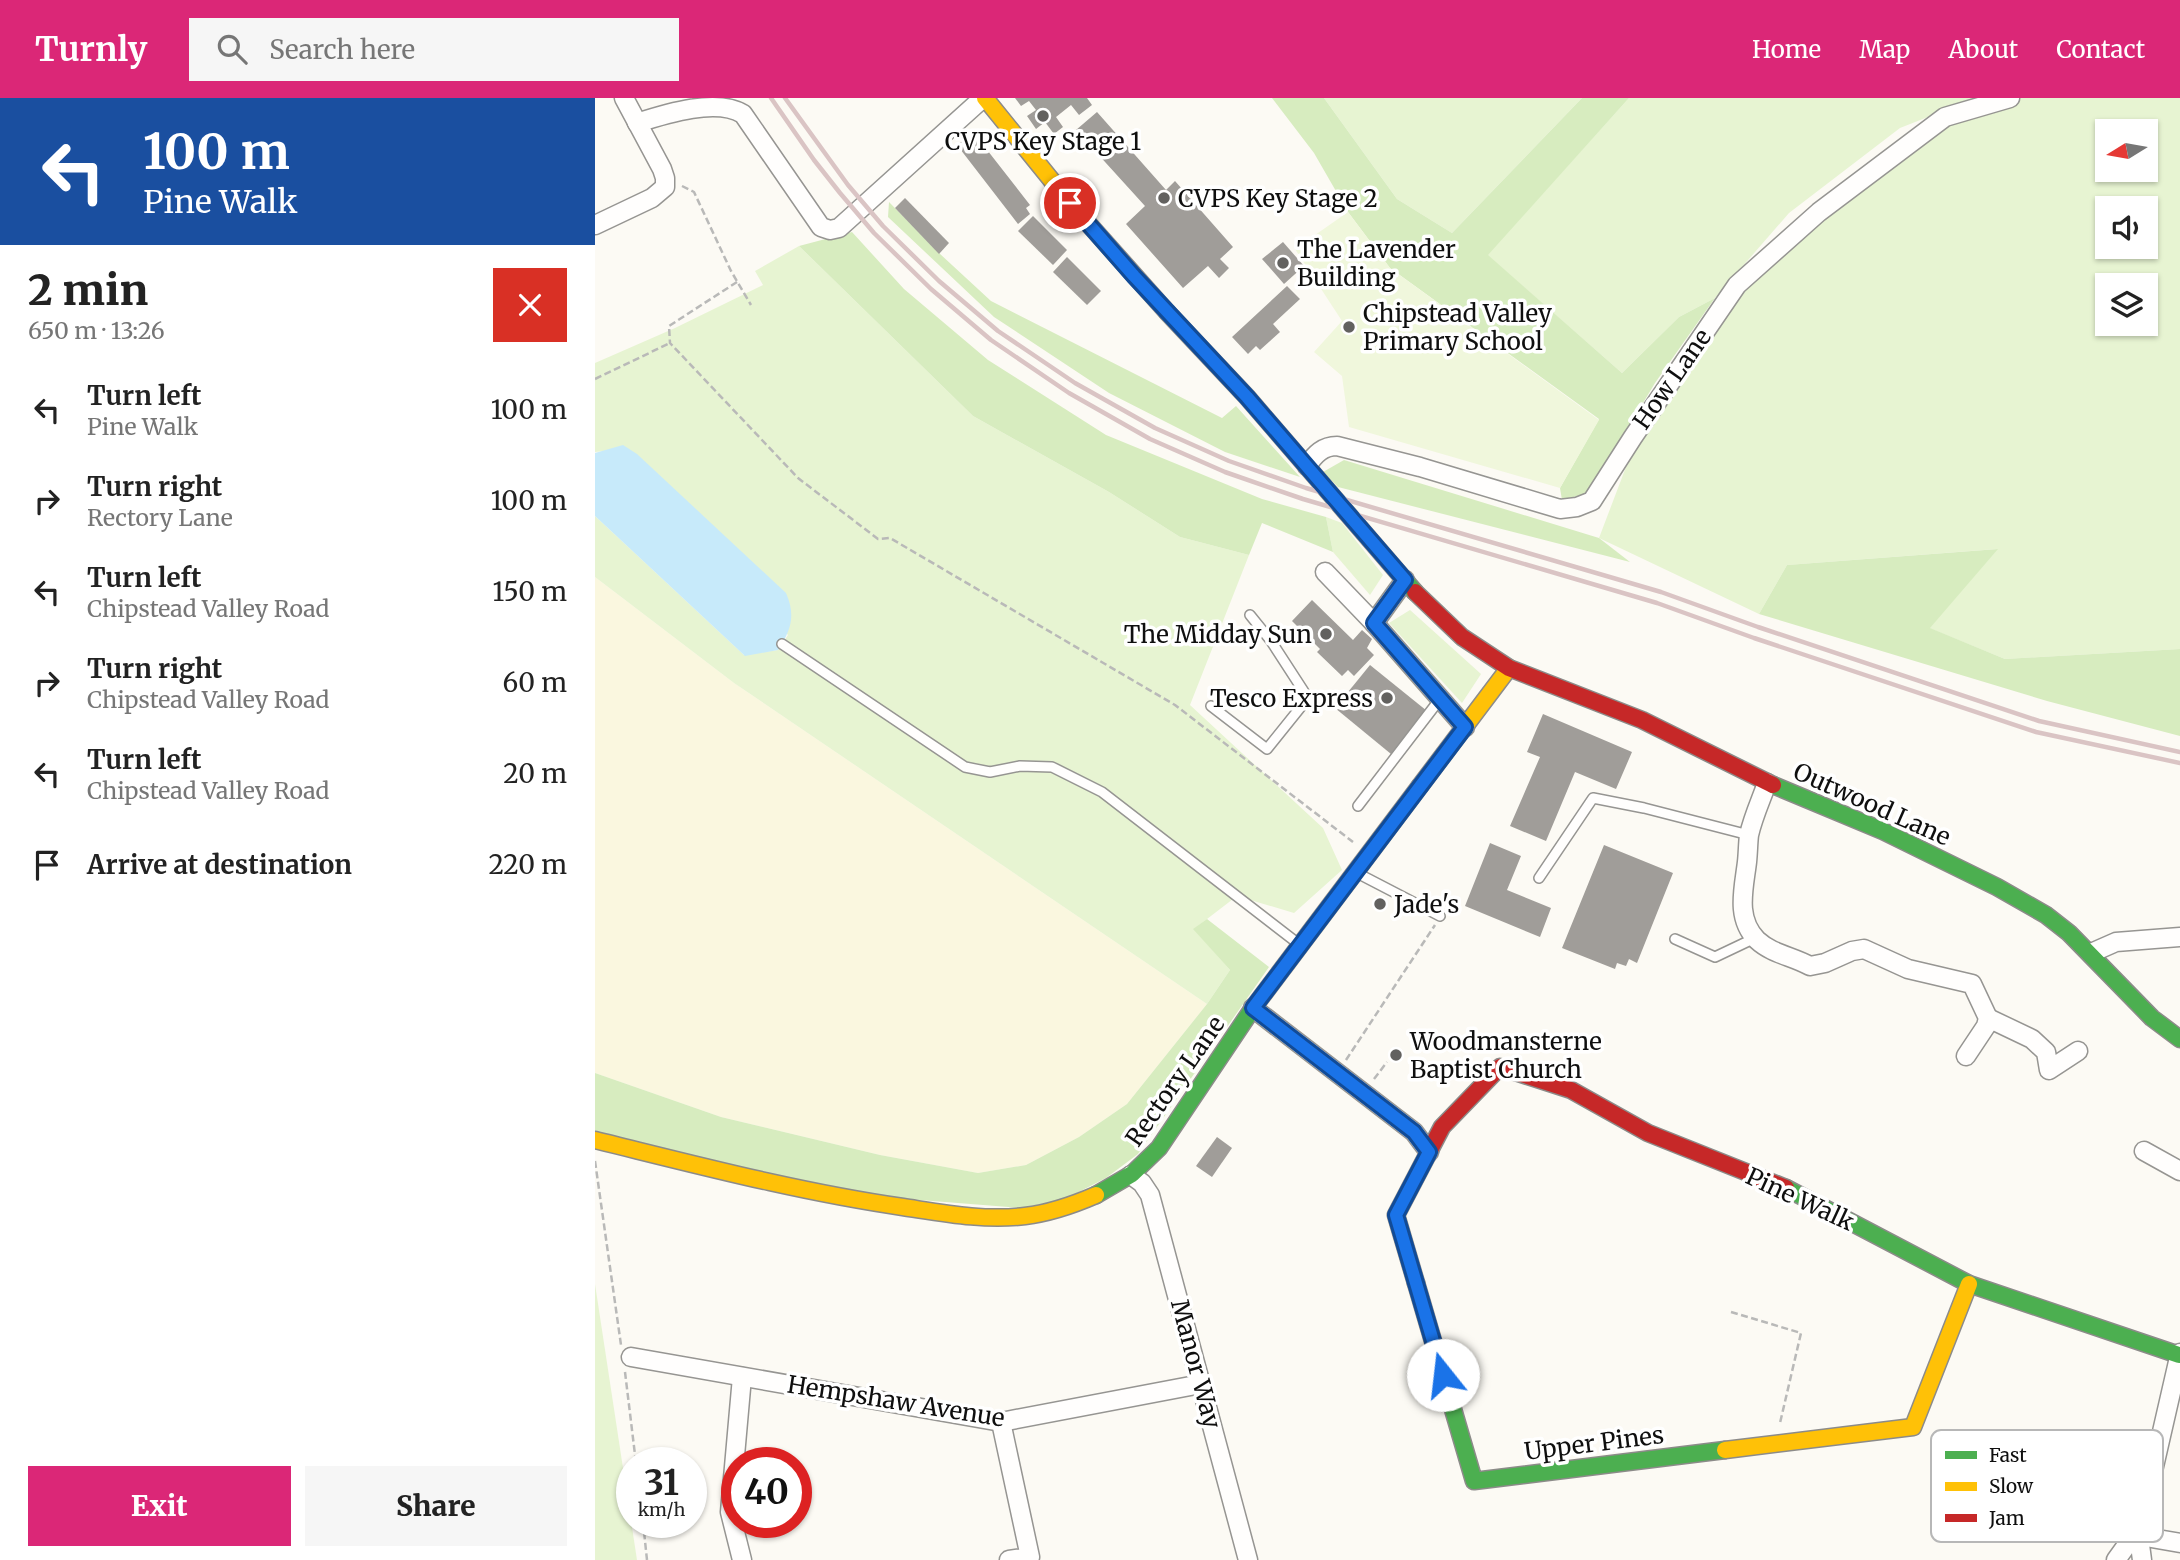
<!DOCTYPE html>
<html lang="en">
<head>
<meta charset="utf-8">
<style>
  :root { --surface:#fff; --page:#f6f6f6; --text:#222; --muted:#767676; --accent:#db2777 }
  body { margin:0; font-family:Merriweather,serif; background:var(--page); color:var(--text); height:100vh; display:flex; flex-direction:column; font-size:26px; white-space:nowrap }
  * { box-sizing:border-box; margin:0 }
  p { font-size:23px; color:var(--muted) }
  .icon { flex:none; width:38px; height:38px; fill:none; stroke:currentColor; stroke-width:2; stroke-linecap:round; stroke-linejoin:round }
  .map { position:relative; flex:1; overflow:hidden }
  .details { display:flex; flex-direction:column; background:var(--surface); width:595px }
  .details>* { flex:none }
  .guide { background:#1a4fa0; color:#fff; overflow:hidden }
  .needle { width:46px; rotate:259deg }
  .buttons { position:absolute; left:1500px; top:21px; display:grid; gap:14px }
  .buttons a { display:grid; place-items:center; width:63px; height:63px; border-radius:0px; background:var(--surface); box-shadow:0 2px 5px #0004; font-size:35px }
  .speed { position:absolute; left:21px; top:1349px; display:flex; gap:14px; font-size:35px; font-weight:700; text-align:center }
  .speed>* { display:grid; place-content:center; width:91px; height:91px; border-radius:50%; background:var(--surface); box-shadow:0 2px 5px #0004; line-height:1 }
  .speed small { font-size:18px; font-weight:400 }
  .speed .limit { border:10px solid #d22; background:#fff; color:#111 }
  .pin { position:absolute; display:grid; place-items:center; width:60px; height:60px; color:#fff; margin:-30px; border:4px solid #fff; border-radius:50%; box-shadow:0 2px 7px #0007 }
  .me { position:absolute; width:77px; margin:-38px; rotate:344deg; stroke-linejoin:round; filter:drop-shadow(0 0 5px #0008) }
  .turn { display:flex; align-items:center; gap:24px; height:147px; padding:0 28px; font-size:32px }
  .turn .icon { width:91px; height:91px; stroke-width:2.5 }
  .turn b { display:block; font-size:49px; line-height:60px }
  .round { display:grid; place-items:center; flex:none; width:74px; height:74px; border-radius:0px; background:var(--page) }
  .head { display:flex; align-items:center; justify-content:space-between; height:119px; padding:0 28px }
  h1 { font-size:42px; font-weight:800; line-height:52px }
  .button { display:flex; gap:14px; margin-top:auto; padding:14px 28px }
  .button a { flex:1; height:80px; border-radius:0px; background:var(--accent); color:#fff; font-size:28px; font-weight:800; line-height:80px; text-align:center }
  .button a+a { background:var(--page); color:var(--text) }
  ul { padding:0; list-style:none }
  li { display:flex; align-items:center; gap:21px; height:91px; padding:0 28px }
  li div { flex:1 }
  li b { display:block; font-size:26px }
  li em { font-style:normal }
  header { display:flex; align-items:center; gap:42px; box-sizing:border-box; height:98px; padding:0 35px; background:var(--accent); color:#fff }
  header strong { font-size:33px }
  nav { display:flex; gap:38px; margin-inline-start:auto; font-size:24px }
  .search { width:490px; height:63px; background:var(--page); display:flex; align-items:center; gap:18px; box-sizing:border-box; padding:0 24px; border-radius:0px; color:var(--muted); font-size:26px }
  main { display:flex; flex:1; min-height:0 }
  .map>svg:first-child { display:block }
  .farmland { fill:#faf7df }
  .green { fill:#e7f4d2; fill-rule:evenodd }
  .forest { fill:#d7ecbf }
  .pitch { fill:#f0f7dc }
  .water { fill:#c7eafa }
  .building { fill:#a09d99 }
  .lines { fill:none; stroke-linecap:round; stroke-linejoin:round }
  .lane-casing { stroke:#969592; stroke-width:12 }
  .street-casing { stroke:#969592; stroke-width:21 }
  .fast-casing { stroke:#8c8b89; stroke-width:19 }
  .slow-casing { stroke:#8c8b89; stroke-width:19 }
  .jam-casing { stroke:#8c8b89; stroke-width:19 }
  .path { stroke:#b9b9b8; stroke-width:2.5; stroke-dasharray:7 3.5; stroke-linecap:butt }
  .lane { stroke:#fffefd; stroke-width:9 }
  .street { stroke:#fffefd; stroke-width:18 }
  .fast { stroke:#4caf50; stroke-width:16 }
  .slow { stroke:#ffc107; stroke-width:16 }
  .jam { stroke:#c62828; stroke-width:16 }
  .rail { stroke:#dac4c4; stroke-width:4.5 }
  .route-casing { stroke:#114b97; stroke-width:18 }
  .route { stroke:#1a73e8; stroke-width:12 }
  .poi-dot { fill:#62615f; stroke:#fff; stroke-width:2.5 }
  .labels { text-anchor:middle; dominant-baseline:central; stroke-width:7; stroke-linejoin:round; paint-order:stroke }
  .poi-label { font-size:24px; fill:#0f0f0f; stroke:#fff; text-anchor:start }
  .street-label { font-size:24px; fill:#0f0f0f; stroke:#fff }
  .key { fill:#fff; stroke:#b7b7b7; stroke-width:2 }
  .key-label { font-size:19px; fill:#0f0f0f }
</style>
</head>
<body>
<header>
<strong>Turnly</strong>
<div class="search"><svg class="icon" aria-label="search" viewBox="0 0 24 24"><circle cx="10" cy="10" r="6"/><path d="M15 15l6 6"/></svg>Search here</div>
<nav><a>Home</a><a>Map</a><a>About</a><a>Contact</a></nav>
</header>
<main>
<section class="details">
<div class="guide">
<div class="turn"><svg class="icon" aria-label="left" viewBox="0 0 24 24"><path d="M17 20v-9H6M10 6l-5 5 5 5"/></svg><div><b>100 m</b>Pine Walk</div></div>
</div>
<div class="head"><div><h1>2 min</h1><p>650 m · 13:26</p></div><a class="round" style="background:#d93025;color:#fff"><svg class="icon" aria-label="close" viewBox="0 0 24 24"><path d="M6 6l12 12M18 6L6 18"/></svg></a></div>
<ul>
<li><svg class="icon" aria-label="left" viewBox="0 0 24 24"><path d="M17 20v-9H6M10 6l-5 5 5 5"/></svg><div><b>Turn left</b><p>Pine Walk</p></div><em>100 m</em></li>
<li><svg class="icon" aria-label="right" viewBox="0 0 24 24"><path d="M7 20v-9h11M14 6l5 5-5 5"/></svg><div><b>Turn right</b><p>Rectory Lane</p></div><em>100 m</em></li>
<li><svg class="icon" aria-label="left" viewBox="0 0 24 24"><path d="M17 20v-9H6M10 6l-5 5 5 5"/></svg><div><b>Turn left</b><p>Chipstead Valley Road</p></div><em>150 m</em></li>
<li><svg class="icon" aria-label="right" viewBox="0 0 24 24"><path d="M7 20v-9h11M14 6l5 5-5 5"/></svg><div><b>Turn right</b><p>Chipstead Valley Road</p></div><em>60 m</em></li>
<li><svg class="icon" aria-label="left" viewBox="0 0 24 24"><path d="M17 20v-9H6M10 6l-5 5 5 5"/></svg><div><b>Turn left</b><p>Chipstead Valley Road</p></div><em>20 m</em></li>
<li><svg class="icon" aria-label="arrive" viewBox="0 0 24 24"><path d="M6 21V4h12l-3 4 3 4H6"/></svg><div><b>Arrive at destination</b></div><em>220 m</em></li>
</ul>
<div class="button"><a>Exit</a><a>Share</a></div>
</section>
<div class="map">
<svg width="1585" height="1462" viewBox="0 0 1585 1462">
  <rect width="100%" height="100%" fill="#fcfaf4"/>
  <!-- farmland -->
  <path class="farmland" d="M0 479 139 585 612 906 532 1006 484 1039 431 1067 383 1075 285 1057 126 1019 0 975Z"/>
  <!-- green -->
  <g class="green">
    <path d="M729 0H987L857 135 802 101Z"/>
    <path d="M1034 0H1381L1305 30 1194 115 1120 200 1084 219 1027 275 892 157Z"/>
    <path d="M1415 0H1585V551L1410 561 1334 530 1402 451 1192 467 1164 516 1004 440 1031 369 1142 187 1350 19ZM1512 33H1550V72H1512ZM1512 110H1550V149H1512ZM1512 187H1550V226H1512Z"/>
    <path d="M204 148 378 318 514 394 585 439 654 457 595 607 728 730 747 772 699 815 642 798 599 831 635 872 612 906 139 585 0 479V418L149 557 183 552 193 537 10 353 0 354V265L80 230 168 187 160 173Z"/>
    <path d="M731 419 747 425 788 477 775 497 738 454Z"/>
    <path d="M815 512 886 576 867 605 794 525Z"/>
    <path d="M0 1186 42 1462H0Z"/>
  </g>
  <!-- forest -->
  <g class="forest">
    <path d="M677 0H729L802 101 857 135 987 0H1034L893 157 1027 275 1084 219 1120 200 1060 285 994 395 967 402 965 390 1004 321 795 170 753 114 719 55Z"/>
    <path d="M294 104 344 155 396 203 627 320 641 308 705 379 630 354 514 295 399 219 293 119Z"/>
    <path d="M257 134 309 191 393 262 511 337 667 401 731 419 738 454 667 425 654 457 585 439 514 394 378 318 204 148Z"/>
    <path d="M749 362 1004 440 1035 464 743 389 728 374Z"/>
    <path d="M1403 451 1335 530 1410 561 1585 551V638L1452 603 1164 516 1192 467Z"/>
    <path d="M612 821 674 869 543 1056 511 1080 470 1101 427 1110 274 1098 0 1036V975L126 1019 285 1057 383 1075 431 1067 484 1039 532 1006 612 906 635 872 598 831Z"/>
  </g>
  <!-- pitch -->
  <path class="pitch" d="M753 114 795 170 1004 322 965 390 754 329 747 278 719 254 747 223 700 151Z"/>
  <!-- water -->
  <path class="water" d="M28 347 42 356 191 495C201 518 196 532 183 552L150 558 0 418V355Z"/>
  <!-- building -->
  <g class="building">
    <path d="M420 0H492L497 7 484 17 476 7 461 19 468 29 459 36 450 24 441 31 432 18 441 12 434 3 426 8Z"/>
    <path d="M502 14 571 92 580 83 638 149 625 161 634 170 624 180 613 168 588 190 531 126 550 108 481 32Z"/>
    <path d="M373 38 377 43 382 39 435 107 431 110 435 116 423 126 362 47Z"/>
    <path d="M310 100 354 145 344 156 300 110Z"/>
    <path d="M438 118 472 152 458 167 423 133Z"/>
    <path d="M688 144 709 168 689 186 667 161Z"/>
    <path d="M472 159 506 193 492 207 458 174Z"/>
    <path d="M692 188 705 201 678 226 685 234 665 252 661 248 653 256 637 239Z"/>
    <path d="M717 502 758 542 767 532 777 541 772 550 779 557 759 578 753 572 747 578 722 554 725 551 697 523Z"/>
    <path d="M775 567 832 613 796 656 740 610Z"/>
    <path d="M948 616 1037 654 1021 691 980 674 951 743 915 728 945 659 932 654Z"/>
    <path d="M895 745 926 758 912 792 956 810 945 839 870 808Z"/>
    <path d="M1009 747 1078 775 1042 865 1034 861 1031 868 1022 865 1020 871 967 850Z"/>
    <path d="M622 1039 637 1050 617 1079 601 1068Z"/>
  </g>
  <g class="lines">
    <!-- lane casing -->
    <g class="lane-casing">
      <g id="lane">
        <path d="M187 546 370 669 395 674 425 668 457 669 507 694 705 847"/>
        <path d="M616 608 672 651 713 600 676 543 655 517"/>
        <path d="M763 708 845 601"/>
        <path d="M762 775 845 818"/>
        <path d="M944 780 998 700 1049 710 1154 737"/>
        <path d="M1080 841 1120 859 1160 840"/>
      </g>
    </g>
    <!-- street casing -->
    <g class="street-casing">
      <g id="street">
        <path d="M42 25C73 15 122 0 148 16L226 129 235 132 244 130 388 0"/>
        <path d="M0 127 57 100 70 89V80L67 71 29 0"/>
        <path d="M712 368C720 356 728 348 742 348L825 369 965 411 982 409 997 403 1038 339 1142 187 1224 114 1350 19 1415 0"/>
        <path d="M730 474 779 525 870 629"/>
        <path d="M779 525 810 482"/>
        <path d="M1172 685C1166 702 1158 719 1154 737 1153 745 1153 755 1152 764 1149 790 1140 820 1162 842 1177 856 1197 858 1215 868L1230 865 1257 853 1269 851 1313 871 1377 886 1393 920 1391 928 1371 958"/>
        <path d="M1496 855 1521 844 1585 839"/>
        <path d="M658 910 819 1034 834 1054"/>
        <path d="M1393 920 1437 941 1451 954 1454 972 1483 953"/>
        <path d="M1549 1053 1585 1073"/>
        <path d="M536 1077 547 1085 555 1097 653 1462"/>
        <path d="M36 1259 406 1324 606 1286"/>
        <path d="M147 1279 135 1414 147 1462"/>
        <path d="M406 1324 435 1459 414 1462"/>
        <path d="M1539 1437 1585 1445"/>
        <path d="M1539 1437 1545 1447 1547 1462"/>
        <path d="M1521 1462 1539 1437 1547 1421 1585 1255"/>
      </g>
    </g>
    <!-- fast casing -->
    <g class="fast-casing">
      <g id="fast">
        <path d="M572 214 652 299 820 494"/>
        <path d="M1178 687 1288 733 1402 789 1451 817 1474 835 1557 920 1585 941"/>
        <path d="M1191 1090 1374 1186 1584 1257"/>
        <path d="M501 1097 537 1076 564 1050 658 910 825 688"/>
        <path d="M821 1185 879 1383 1130 1352"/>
      </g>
    </g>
    <!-- slow casing -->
    <g class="slow-casing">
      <g id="slow">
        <path d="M390 0 475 105 572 214"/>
        <path d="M825 688 914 570"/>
        <path d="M0 1042C102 1067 204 1094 308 1109 348 1115 389 1123 430 1118 455 1115 478 1107 501 1097"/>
        <path d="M1130 1352 1318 1329 1374 1186"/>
      </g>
    </g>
    <!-- jam casing -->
    <g class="jam-casing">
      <g id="jam">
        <path d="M820 494 867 539 914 570 1047 622 1178 687"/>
        <path d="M821 1185 801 1117 847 1029 905 969 976 992 1053 1035 1191 1090"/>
      </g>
    </g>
    <!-- path -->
    <g class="path">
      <path d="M87 88 99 94 136 173 156 207"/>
      <path d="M142 184 74 228 75 245 203 380 283 441 295 440 580 607 758 744"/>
      <path d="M0 281 75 245"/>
      <path d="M751 962 840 827"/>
      <path d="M779 981 792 964"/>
      <path d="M0 1063 26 1247"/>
      <path d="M1136 1214 1206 1235 1185 1325"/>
      <path d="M30 1274 41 1365"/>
      <path d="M48 1424 52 1462"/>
    </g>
    <!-- lane -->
    <use href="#lane" class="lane"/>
    <!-- street -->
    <use href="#street" class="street"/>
    <!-- fast -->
    <use href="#fast" class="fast"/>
    <!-- slow -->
    <use href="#slow" class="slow"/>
    <!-- jam -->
    <use href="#jam" class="jam"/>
    <!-- rail -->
    <g class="rail">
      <path d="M176 0 219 62 245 95 279 135 336 191 396 242 474 295 555 341 630 374 708 401 1062 505 1159 540 1441 634 1585 665"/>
      <path d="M190 0 253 87 288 128 344 183 403 233 480 285 560 330 634 363 711 390 1066 494 1163 529 1444 623 1585 654"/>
    </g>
  </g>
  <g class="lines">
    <!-- route casing -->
    <g class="route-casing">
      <path id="route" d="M475 105 539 178 652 299 810 482 779 525 870 629 658 910 819 1034 834 1054 801 1117 848 1277"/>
    </g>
    <!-- route -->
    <use href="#route" class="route"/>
  </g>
  <!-- markers -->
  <g class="poi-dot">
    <circle cx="448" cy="18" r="7"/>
    <circle cx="569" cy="100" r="7"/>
    <circle cx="688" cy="165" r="7"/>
    <circle cx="754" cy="229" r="7"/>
    <circle cx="731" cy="536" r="7"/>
    <circle cx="792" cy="600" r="7"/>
    <circle cx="785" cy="806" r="7"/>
    <circle cx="801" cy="957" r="7"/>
  </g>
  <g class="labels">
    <!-- poi labels -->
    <g class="poi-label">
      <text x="448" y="43" text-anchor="middle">CVPS Key Stage 1</text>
      <text x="583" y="100">CVPS Key Stage 2</text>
      <text x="702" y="151">The Lavender<tspan x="702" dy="28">Building</tspan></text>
      <text x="768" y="215">Chipstead Valley<tspan x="768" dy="28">Primary School</tspan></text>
      <text x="717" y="536" text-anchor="end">The Midday Sun</text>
      <text x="778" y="600" text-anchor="end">Tesco Express</text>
      <text x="799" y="806">Jade's</text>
      <text x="815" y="943">Woodmansterne<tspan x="815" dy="28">Baptist Church</tspan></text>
    </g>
    <!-- street labels -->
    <g class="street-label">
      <text transform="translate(1077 281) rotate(-55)">How Lane</text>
      <text transform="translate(1277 706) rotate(24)">Outwood Lane</text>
      <text transform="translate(580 983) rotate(-55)">Rectory Lane</text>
      <text transform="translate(1205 1101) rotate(25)">Pine Walk</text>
      <text transform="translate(601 1266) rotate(75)">Manor Way</text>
      <text transform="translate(301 1303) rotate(9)">Hempshaw Avenue</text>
      <text transform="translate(999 1345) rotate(-7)">Upper Pines</text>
    </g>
  </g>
  <!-- legend -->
  <rect x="1336" y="1332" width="232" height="112" rx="10" class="key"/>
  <rect x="1350" y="1353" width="32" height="8" fill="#4caf50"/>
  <rect x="1350" y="1384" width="32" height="9" fill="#ffc107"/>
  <rect x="1350" y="1416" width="32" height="8" fill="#c62828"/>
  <g class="key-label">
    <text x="1394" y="1364">Fast</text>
    <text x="1394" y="1395">Slow</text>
    <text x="1394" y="1427">Jam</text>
  </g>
</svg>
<div class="buttons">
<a><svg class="needle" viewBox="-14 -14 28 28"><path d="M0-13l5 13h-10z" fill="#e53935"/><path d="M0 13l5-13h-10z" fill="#767676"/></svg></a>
<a><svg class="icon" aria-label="sound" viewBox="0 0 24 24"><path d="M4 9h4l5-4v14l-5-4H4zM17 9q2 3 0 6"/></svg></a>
<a><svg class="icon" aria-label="layers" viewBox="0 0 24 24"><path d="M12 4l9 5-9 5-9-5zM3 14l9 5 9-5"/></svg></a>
</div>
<div class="speed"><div>31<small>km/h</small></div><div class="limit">40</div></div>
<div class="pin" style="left:475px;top:105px;background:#d93025"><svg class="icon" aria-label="arrive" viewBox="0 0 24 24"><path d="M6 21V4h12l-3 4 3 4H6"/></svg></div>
<svg class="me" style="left:848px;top:1277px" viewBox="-20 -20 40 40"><circle r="19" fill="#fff"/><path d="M0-13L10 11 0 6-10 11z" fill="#1a73e8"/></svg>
</div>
</main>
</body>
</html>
